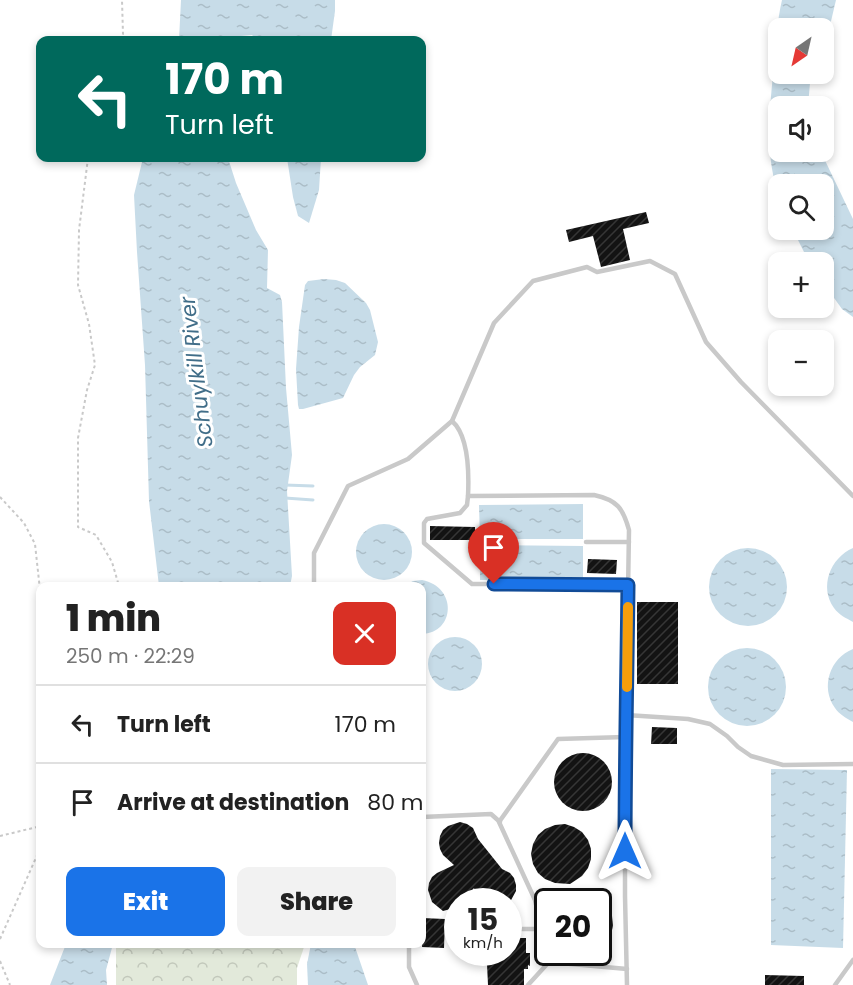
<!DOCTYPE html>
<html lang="en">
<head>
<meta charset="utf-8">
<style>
  :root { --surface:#fff; --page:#f2f2f2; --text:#222; --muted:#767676; --line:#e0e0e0; --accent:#1a73e8 }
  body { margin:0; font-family:Poppins,sans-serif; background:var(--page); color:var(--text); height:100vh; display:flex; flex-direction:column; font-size:22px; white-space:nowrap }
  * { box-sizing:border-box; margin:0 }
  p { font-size:20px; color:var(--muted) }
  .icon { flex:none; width:33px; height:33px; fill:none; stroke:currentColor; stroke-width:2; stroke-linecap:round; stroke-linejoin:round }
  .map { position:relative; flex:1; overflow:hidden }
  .sheet { position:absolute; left:36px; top:582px; width:390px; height:366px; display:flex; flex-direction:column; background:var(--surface); border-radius:12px; box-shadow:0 3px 9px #0003 }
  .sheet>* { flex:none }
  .top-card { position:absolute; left:36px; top:36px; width:390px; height:126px; border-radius:12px; box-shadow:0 3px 9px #0003; background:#00695c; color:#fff; overflow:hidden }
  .needle { width:39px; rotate:214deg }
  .buttons { position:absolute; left:768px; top:18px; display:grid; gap:12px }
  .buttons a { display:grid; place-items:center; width:66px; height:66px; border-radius:12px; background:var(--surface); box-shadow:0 3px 9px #0003; font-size:30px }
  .speed { position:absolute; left:444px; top:888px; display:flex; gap:12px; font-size:30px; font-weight:700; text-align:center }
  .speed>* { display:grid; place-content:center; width:78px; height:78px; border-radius:50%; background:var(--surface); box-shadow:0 3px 9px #0003; line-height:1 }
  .speed small { font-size:15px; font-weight:400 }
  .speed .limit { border:3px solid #111; border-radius:9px; background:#fff; color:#111 }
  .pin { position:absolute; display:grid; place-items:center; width:51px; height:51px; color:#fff; margin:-62px -26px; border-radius:50% 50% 50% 0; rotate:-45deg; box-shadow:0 0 6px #0007 }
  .pin .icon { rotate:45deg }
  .me { position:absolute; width:66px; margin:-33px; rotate:0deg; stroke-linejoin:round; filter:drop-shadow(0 0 4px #0008) }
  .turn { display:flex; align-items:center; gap:21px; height:126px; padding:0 30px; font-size:27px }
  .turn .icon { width:78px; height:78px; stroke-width:2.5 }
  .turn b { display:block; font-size:42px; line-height:51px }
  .round { display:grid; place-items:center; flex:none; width:63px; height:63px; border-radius:12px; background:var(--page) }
  .head { display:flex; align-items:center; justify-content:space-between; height:102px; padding:0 30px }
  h1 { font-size:36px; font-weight:800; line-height:45px }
  .action { display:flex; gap:12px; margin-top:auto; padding:12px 30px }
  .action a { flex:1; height:69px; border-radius:12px; background:var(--accent); color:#fff; font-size:24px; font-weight:800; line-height:69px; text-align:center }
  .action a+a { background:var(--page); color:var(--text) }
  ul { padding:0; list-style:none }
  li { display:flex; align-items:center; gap:18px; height:78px; padding:0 30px; border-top:2px solid var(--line) }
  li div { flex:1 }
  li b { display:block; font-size:22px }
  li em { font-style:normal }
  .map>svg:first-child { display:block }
  .park { fill:url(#park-crowns) }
  .water { fill:url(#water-ripples) }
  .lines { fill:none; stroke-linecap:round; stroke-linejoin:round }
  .stream { stroke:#c7dce8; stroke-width:3 }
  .building { fill:url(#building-hatch) }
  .path { stroke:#c9c9c9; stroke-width:2; stroke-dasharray:3 3; stroke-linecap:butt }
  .service { stroke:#c9c9c9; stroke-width:4.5 }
  .route-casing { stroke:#114b97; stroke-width:15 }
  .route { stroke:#1a73e8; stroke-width:10 }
  .slow { stroke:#f59e0b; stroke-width:10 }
  .labels { text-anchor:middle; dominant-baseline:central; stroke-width:6; stroke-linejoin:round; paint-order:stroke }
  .water-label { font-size:21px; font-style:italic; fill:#406d88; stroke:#fff }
</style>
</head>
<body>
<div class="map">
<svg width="853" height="985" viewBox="0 0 853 985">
  <defs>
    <pattern id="park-crowns" width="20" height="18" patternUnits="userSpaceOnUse" patternTransform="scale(1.5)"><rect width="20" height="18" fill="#e2e9da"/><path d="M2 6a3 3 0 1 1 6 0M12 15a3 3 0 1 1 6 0" fill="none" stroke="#c2c8bb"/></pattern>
    <pattern id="water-ripples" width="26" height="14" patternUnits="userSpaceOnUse" patternTransform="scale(1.5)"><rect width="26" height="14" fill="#c7dce8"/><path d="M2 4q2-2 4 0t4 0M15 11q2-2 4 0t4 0" fill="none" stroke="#abbdc7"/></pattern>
    <pattern id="building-hatch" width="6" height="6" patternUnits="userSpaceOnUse" patternTransform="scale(1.5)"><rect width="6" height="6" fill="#131313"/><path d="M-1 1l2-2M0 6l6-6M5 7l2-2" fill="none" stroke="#363636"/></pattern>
  </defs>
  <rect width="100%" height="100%" fill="#fff"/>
  <!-- park -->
  <path class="park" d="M116 944H305L297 968V985H116Z"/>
  <!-- water -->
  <g class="water">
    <path d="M181 0H335V11L331 40H257L252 35 241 36 240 40H179Z"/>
    <path d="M782 0H836L828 34 824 45V28H778V74H813L810 83 808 106H778V152H821L853 219V317L842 309 824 284V262H809L793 230H824V184H778V193C764 151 770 107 774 64 776 43 777 21 782 0Z"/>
    <path d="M143 158H228L236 183 256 230 268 250 267 288 280 295 282 302 286 388 292 455 287 491 292 576 290 586H159L149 501 145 365 137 252 134 195Z"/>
    <path d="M287 158H321L319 190 309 223 298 216 293 197Z"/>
    <path d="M324 279 336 280 345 283 366 303 370 310 378 342 375 355 360 367 354 375 343 398 303 409H299L298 405 296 369 299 327 305 285 308 281Z"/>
    <path d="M583 504V539H480L479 505Z"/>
    <circle cx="384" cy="552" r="28"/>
    <path d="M480 545 583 546V580H480Z"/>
    <circle cx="748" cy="587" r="39"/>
    <path d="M853 548V622C846 618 839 615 834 608 819 587 830 558 853 548Z"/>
    <path d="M422 580C458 587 455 633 422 634V586H404L413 581Z"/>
    <circle cx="455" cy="664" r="27"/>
    <circle cx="747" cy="687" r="39"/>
    <path d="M853 649V722C846 718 839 714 835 708 820 687 830 658 853 649Z"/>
    <path d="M771 769 847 770 843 948 771 945Z"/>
    <path d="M66 944H113L106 970 107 985H50Z"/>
    <path d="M311 944H354L368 985H308L307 964Z"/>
  </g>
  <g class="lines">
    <!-- stream -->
    <g class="stream">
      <path d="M285 485 313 486"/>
      <path d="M285 498 313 500"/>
    </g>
  </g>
  <!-- building -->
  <g class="building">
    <path d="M646 212 649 223 623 229 630 260 601 267 593 236 569 242 566 230Z"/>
    <path d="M430 526 475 527V540H430Z"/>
    <path d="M588 559 617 560 616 574 587 573Z"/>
    <rect x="637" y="602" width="41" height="82"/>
    <path d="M652 727 677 728V744H651Z"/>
    <circle cx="583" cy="782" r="29"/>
    <path d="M460 822 467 824 473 828 478 839 502 869 510 873 514 878 516 885V891L510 902H481L474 888 463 902H458V907L443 911 432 902 428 890 429 883 432 877 437 873 454 865 443 855 440 849 439 843 440 836 443 830 448 826Z"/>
    <path d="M565 824 574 827 582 832 588 840 591 849V859L588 868 582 876 570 884 555 883 545 879 538 873 533 864 531 854 533 844 538 835 545 829 555 825Z"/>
    <path d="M598 896 609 908 612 916 613 926 611 934 598 956Z"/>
    <path d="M422 918 445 919 444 948 422 947Z"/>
    <path d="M508 938H526V953H530V966L528 965V969H524V985H488L487 964H483V953L508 952Z"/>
    <path d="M765 975 804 976V985H765Z"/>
  </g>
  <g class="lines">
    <!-- path -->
    <g class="path">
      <path d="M120 40 123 34 122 0"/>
      <path d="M88 158 79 230 78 285 89 324 95 365 87 390 78 438V527L96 535 112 562 119 586"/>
      <path d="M0 497 24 523 35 544 40 590"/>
      <path d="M0 836 37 827 40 823"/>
      <path d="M0 939 39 851 37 827 40 825"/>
      <path d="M0 961 10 985"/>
    </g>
    <!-- service -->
    <g class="service">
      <path d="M452 421C469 436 469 475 468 496L594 495C617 500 623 508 629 530L626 715 625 737V896L627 985"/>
      <path d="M468 496 467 505 460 513 427 519 424 523V543L472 584H628"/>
      <path d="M586 542H629"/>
      <path d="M314 586V553L348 486 408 459 452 421 494 323 533 281 587 267 597 272 650 261 675 274 706 342 741 382 853 496"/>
      <path d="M626 715 688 719 710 724 727 736 738 747 751 756 783 765 853 764"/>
      <path d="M625 737 558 739 499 822 535 900 549 962 627 969"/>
      <path d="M422 817 491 814 500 822"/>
      <path d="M508 929H542"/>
      <path d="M409 944V967L417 985"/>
      <path d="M528 985 549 962"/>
      <path d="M835 985 853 960"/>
    </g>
  </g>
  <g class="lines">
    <!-- route casing -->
    <g class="route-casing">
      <path id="route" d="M494 584 628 585C627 673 625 762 625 851"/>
    </g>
    <!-- route -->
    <use href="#route" class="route"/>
    <!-- slow -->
    <path class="slow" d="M627 687 628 607"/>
  </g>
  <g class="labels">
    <!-- water labels -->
    <g class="water-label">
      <text transform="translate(196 372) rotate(-97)">Schuylkill River</text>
    </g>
  </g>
</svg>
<div class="buttons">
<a><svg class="needle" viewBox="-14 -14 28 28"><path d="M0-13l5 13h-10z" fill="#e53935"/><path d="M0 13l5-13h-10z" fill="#767676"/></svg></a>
<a><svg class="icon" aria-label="sound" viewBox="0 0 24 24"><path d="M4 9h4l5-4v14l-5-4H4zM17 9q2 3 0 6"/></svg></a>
<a><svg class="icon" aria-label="search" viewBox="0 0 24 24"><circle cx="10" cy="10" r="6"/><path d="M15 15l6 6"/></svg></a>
<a>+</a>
<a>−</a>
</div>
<div class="speed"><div>15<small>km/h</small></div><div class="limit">20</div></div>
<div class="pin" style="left:494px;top:584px;background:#d93025"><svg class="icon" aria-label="arrive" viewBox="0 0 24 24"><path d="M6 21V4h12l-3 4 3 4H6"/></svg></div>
<svg class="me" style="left:625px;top:851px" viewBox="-20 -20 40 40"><path d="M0-17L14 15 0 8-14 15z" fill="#1a73e8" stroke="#fff" stroke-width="4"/></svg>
<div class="top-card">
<div class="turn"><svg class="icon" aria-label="left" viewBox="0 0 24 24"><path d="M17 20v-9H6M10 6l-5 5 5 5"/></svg><div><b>170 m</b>Turn left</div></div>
</div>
<section class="sheet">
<div class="head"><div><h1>1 min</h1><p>250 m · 22:29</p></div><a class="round" style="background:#d93025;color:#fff"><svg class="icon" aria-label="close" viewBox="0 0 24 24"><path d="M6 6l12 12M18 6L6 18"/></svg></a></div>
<ul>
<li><svg class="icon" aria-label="left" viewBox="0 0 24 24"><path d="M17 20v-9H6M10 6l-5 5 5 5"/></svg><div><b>Turn left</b></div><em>170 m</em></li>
<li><svg class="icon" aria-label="arrive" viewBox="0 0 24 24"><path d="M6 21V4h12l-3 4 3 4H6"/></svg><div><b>Arrive at destination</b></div><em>80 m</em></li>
</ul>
<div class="action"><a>Exit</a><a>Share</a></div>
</section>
</div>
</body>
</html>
